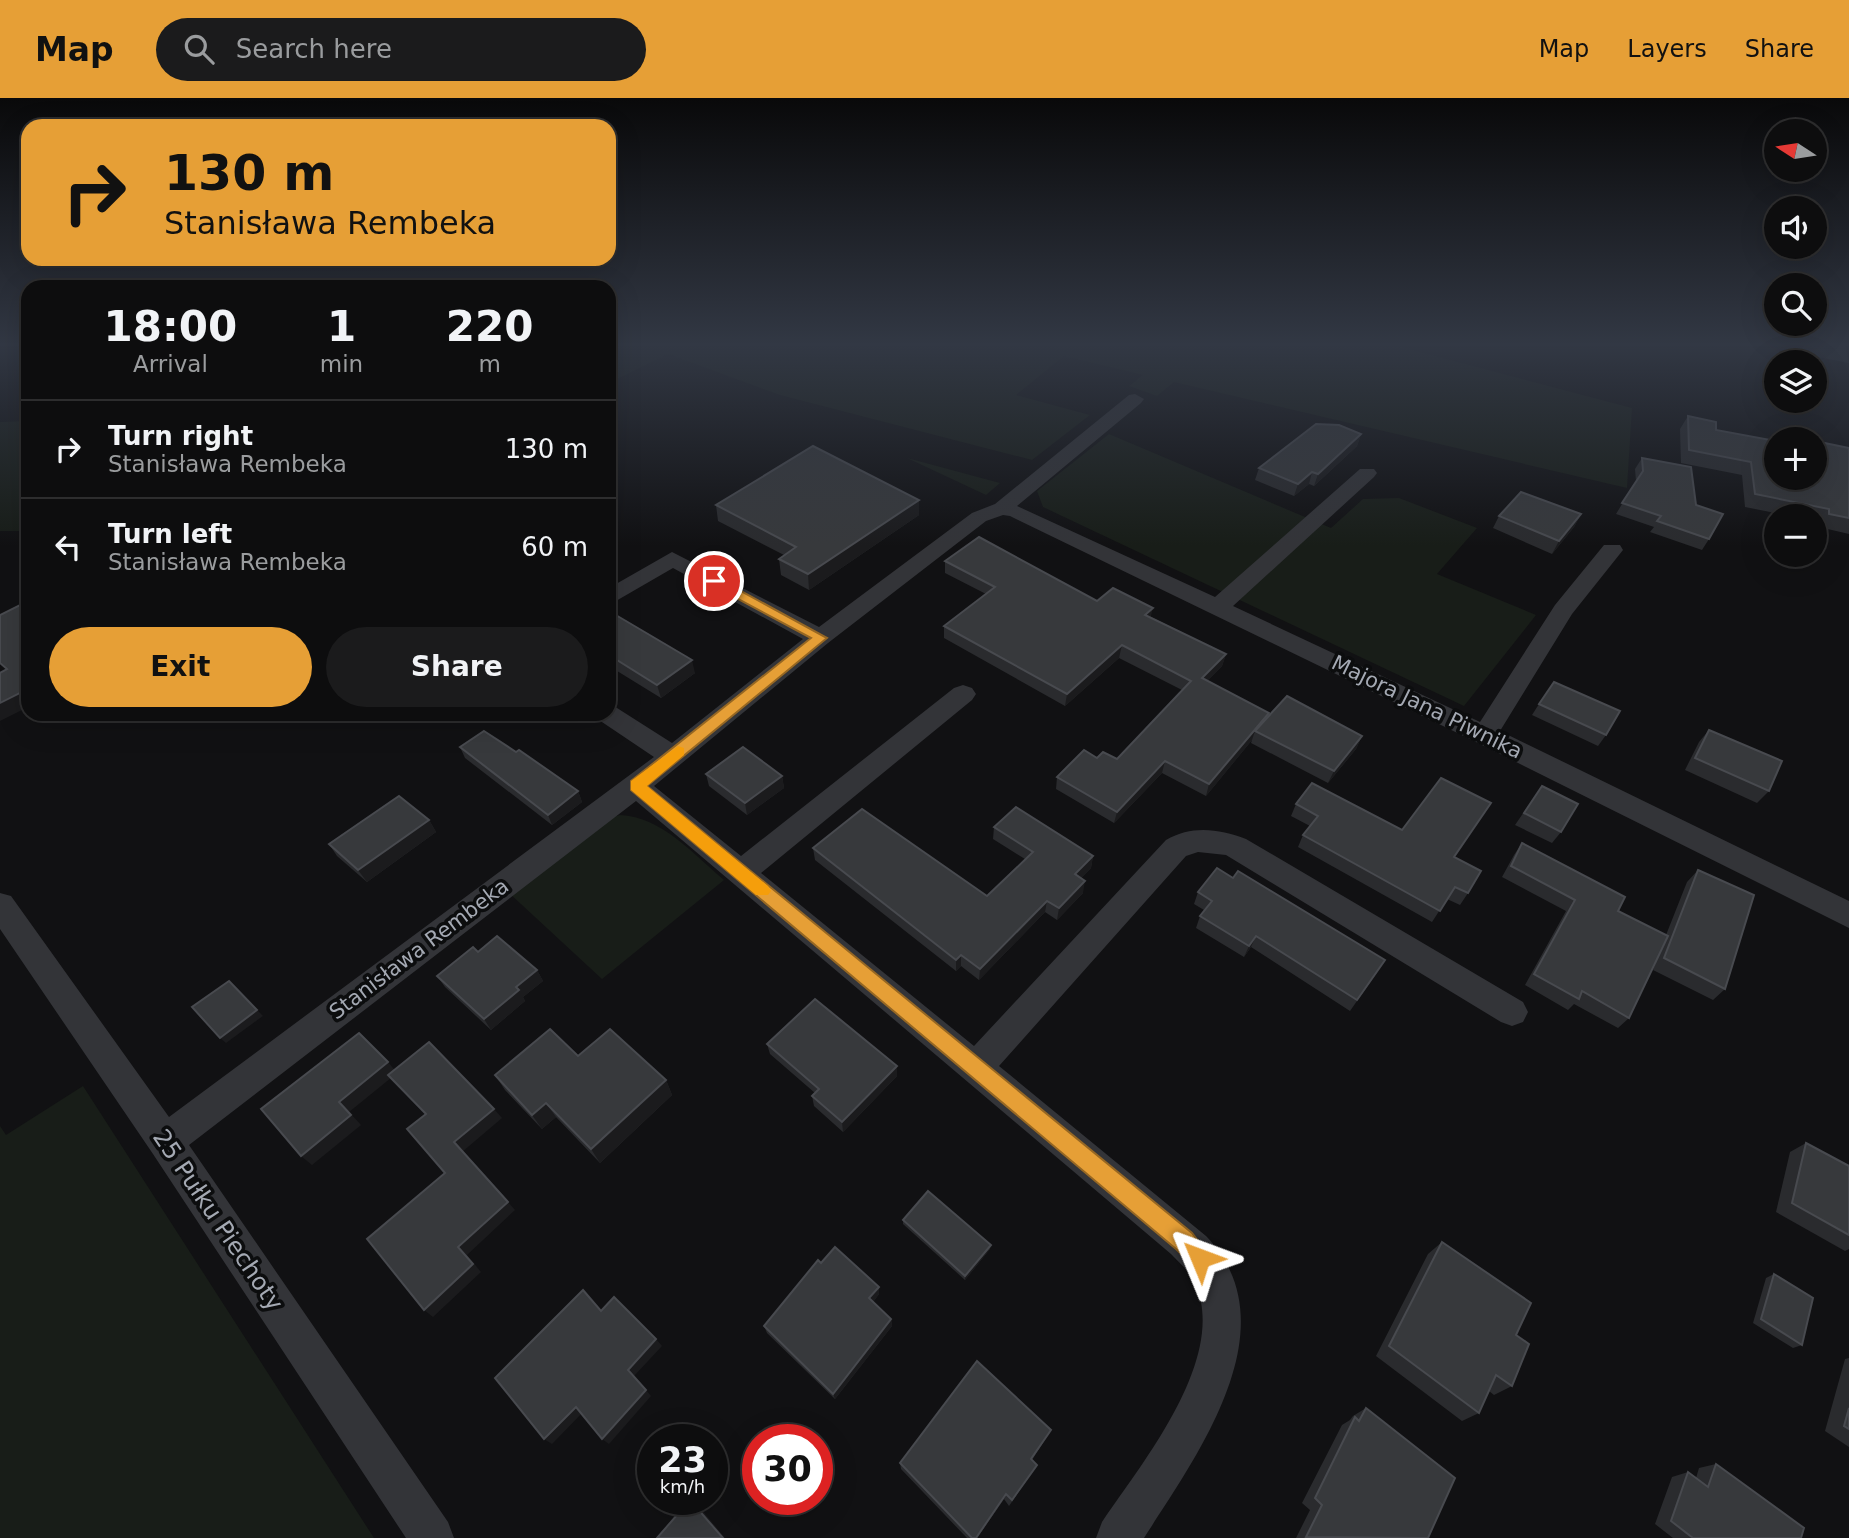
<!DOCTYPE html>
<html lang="en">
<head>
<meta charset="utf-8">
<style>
  :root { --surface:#0d0d0e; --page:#1b1b1c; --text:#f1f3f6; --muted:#9a9c9e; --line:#2d2d2e; --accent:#e69f36 }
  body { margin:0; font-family:"DejaVu Sans",sans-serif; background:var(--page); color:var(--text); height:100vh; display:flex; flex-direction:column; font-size:26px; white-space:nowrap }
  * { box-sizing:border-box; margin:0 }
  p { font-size:23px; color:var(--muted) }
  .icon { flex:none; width:38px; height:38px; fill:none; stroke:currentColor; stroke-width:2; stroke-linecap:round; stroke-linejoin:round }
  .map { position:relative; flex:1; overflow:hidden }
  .details { position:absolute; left:21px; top:182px; width:595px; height:441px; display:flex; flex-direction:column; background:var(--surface); border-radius:21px; box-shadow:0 7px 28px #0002,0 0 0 2px var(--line) }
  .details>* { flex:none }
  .guide { position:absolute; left:21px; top:21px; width:595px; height:147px; border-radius:21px; box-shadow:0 7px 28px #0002,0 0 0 2px var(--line); background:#e69f36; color:#111; overflow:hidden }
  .needle { width:46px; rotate:282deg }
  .controls { position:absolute; left:1764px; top:21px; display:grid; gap:14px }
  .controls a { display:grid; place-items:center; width:63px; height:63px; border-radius:50%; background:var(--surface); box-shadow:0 7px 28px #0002,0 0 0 2px var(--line); font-size:35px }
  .speed { position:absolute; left:637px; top:1326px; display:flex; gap:14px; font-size:35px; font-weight:700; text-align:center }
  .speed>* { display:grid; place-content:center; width:91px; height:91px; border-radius:50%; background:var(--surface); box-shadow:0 7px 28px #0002,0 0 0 2px var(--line); line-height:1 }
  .speed small { font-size:18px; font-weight:400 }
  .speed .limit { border:10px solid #d22; background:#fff; color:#111 }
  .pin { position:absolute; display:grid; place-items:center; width:60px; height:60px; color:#fff; margin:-30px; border:4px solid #fff; border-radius:50%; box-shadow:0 2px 7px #0007 }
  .me { position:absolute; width:77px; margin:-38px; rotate:314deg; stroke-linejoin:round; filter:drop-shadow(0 0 5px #0008) }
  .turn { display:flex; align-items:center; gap:24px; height:147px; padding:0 28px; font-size:32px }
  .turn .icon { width:91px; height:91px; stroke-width:2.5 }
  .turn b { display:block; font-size:49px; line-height:60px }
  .eta { display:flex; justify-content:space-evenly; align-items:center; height:119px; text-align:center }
  .eta b { font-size:42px; font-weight:800; line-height:49px }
  .cta { display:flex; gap:14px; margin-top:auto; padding:14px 28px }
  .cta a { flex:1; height:80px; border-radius:42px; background:var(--accent); color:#111; font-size:28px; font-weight:800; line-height:80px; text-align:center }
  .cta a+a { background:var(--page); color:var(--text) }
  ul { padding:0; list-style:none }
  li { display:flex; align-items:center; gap:21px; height:98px; padding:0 28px; border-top:2px solid var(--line) }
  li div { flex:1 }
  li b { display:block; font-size:26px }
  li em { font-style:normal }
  header { display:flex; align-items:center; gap:42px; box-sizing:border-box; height:98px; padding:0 35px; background:var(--accent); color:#111 }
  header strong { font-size:33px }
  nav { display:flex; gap:38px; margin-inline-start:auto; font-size:24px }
  .search { width:490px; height:63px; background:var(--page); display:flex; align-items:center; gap:18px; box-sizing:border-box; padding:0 24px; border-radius:38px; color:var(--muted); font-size:26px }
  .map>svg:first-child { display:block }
  .green { fill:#181d18 }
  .water { fill:#293135 }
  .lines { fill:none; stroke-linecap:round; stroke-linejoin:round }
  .street { fill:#333438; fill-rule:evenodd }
  .wall { fill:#2a2b2e }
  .shaded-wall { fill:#1b1b1d }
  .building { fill:#37393c; stroke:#484a4f; stroke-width:2 }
  .route { fill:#e69f36; stroke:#966723; stroke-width:2 }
  .slow { fill:#f59e0b }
  .labels { text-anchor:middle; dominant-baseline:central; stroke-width:7; stroke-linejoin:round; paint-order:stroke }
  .street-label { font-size:21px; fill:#a4a9b3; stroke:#0c0d0e }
  .near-street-label { font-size:24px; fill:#a4a9b3; stroke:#0c0d0e }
</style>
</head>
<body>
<header>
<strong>Map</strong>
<div class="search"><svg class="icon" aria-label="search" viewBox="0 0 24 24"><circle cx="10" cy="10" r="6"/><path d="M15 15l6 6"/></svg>Search here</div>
<nav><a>Map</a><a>Layers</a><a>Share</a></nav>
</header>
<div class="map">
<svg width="1849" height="1440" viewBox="0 0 1849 1440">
  <rect width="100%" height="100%" fill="#111113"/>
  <!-- green -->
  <g class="green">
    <path d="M609 246H1390L1632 310 1627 390 1174 284 1157 298 1129 288 1143 277 1064 258 1016 297 1090 317 1032 362 780 297 668 256 609 285Z"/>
    <path d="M28 323V433H0V324Z"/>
    <path d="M1109 336 1331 430 1363 401 1399 400 1477 430 1437 476 1536 517 1464 608 1043 409 1037 393Z"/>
    <path d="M907 360 1000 385 986 397Z"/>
    <path d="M620 717C662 719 693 756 724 782L602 881 508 794 610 720Z"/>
    <path d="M83 988 374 1440H0V1028L6 1037Z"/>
  </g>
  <!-- water -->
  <path class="water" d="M1801 246H1845L1849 265 1807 257Z"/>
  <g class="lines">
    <!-- street -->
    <path class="street" d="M1135 296 1144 301 1141 305 1017 408 1215 499 1360 371H1374L1377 375 1374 379 1233 508 1480 624 1555 507 1604 447H1620L1623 452 1572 516 1500 633 1849 803V830L1476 644 1010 418 1003 417 986 423 828 545 654 688 741 758 954 590 963 587 972 590 976 596 972 602 761 775 974 948 1166 742C1192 727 1219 731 1246 741L1523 904 1528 914 1523 924 1512 928 1501 924 1226 757 1198 754 1186 758 999 968 1206 1138C1293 1228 1196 1359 1144 1440H1096L1102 1424C1141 1366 1229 1260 1195 1185 1191 1174 1179 1165 1171 1156L636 703 189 1047 448 1424 454 1440H406L153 1056 0 831V795L11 798 169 1019 654 659 599 622 595 616H609V607L617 610 672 645 803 541 673 470 609 507V490L672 454 819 529 972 415 995 406 1129 297Z"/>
  </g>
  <!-- wall -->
  <g class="wall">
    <path d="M1688 318 1716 332 1776 380 1849 350V436L1819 429 1818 424 1815 423V418H1790L1745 409 1742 377 1681 365 1680 331Z"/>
    <path d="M1361 336 1357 348 1314 388 1309 386 1294 398 1255 382 1259 370Z"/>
    <path d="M1642 360 1696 407 1709 441 1702 452 1650 434 1654 429 1616 416 1636 383 1635 371Z"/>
    <path d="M716 407 919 417 809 492 781 477 779 461 784 457 718 423Z"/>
    <path d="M1581 416 1574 429 1552 456 1493 430 1499 418Z"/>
    <path d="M945 463 1097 503 1151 519 1226 556 1222 568 1207 583 1269 615 1268 619 1362 638 1356 651 1328 685 1251 645 1252 642 1206 698 1162 675 1114 725 1056 691 1057 679 1097 660 1117 661 1182 592 1119 560 1065 608 944 540V528L986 496 945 475Z"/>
    <path d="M609 513 695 575 661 600 609 568Z"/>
    <path d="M1539 606 1606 637 1598 648 1532 617Z"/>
    <path d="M1709 632 1769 693 1757 705 1685 672 1699 644Z"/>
    <path d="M460 649 578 693 582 704 552 727 465 660Z"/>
    <path d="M706 676 782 678 784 690 747 717 709 688Z"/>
    <path d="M1542 688 1561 734 1552 745 1515 727Z"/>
    <path d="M1296 706 1454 759 1468 795 1460 807 1447 801 1432 824 1298 749 1303 737 1310 728 1291 718Z"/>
    <path d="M429 722 436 734 367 784 337 758 329 746Z"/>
    <path d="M994 729 1093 758 1091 770 1081 780 1083 795 1057 822 1045 814 979 882 961 868 956 873 815 762 813 750 987 798 1025 761 993 741Z"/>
    <path d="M1522 745 1618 813 1666 837 1687 784 1698 772 1725 891 1713 902 1653 872 1658 859 1629 920 1618 930 1574 906 1568 912 1525 887 1566 813 1502 779 1514 757Z"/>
    <path d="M1198 794 1378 873 1350 913 1251 849 1244 859 1196 830 1200 818 1204 812 1194 806Z"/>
    <path d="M478 854 537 872 543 883 523 899 525 903 491 932 445 889 437 878Z"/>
    <path d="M767 946 897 978 843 1034 814 1008 812 998 815 995 770 956Z"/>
    <path d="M578 958 666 982 672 997 600 1065 556 1019 542 1031 505 992 495 977Z"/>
    <path d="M1806 1045 1849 1068V1151L1845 1153 1776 1114 1790 1054Z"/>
    <path d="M903 1122 990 1151 965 1182 903 1126Z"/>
    <path d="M1442 1144 1516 1237 1512 1288 1494 1297 1489 1293 1479 1315 1462 1323 1376 1258 1428 1156Z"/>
    <path d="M821 1165 879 1196 873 1204 891 1221 892 1228 835 1301 767 1235 764 1228Z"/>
    <path d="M1774 1176 1802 1247 1793 1250 1753 1225 1766 1180Z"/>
    <path d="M1849 1260V1349L1825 1333 1845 1261Z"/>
    <path d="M1366 1310 1428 1440H1296L1310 1412 1302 1405 1342 1327 1350 1322 1353 1318Z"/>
    <path d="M1051 1332 1032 1362 1037 1367 1033 1373 1009 1408 1004 1401 977 1440H967L901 1371 900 1365Z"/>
    <path d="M1716 1366 1801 1440H1673L1655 1426 1672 1379 1688 1374 1696 1380 1699 1370Z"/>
  </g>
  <!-- shaded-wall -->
  <g class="shaded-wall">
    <path d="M1361 336 1357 348 1314 388 1318 376Z"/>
    <path d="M1312 374 1309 386 1294 398 1298 386Z"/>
    <path d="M919 402V417L809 492 808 476Z"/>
    <path d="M1581 416 1574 429 1552 456 1559 443Z"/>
    <path d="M1153 510 1150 522 1145 517Z"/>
    <path d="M1122 547 1119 560 1065 608 1067 596Z"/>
    <path d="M1226 556 1222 568 1198 592 1202 580Z"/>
    <path d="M692 562 695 575 661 600 657 587Z"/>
    <path d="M28 591V609L0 623V605Z"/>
    <path d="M1269 615 1265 627 1255 633 1252 642 1206 698 1209 686Z"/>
    <path d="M1362 638 1356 651 1328 685 1334 673Z"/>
    <path d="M1165 663 1162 675 1114 725 1117 714Z"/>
    <path d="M782 678 784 690 747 717 745 705Z"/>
    <path d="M578 693 582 704 552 727 548 717Z"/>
    <path d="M429 722 436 734 367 784 358 772Z"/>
    <path d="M1093 758 1091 770 1073 788 1075 776Z"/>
    <path d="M1085 783 1083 795 1057 822 1059 810Z"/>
    <path d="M1047 803 1045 814 979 882 980 871Z"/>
    <path d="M1256 838 1251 849 1244 859 1249 848Z"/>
    <path d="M961 857V868L956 873V862Z"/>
    <path d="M537 872 543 883 523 899 525 903 491 932 484 921 516 889Z"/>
    <path d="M229 883 263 918 226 945 220 940Z"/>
    <path d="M388 964 397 975 349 1014 361 1027 312 1067 301 1058 339 1004Z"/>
    <path d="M897 968V978L843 1034 842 1024Z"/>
    <path d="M666 982 672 997 600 1065 591 1051Z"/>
    <path d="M546 1005 556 1019 542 1031 532 1017Z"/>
    <path d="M494 1011 502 1020 462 1054 454 1044Z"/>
    <path d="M508 1104 515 1112 467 1157 481 1174 433 1219 424 1212 458 1149Z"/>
    <path d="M991 1147 990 1151 965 1182V1178Z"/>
    <path d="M879 1189V1196L870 1208 869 1200Z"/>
    <path d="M891 1221 892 1228 835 1301 833 1296Z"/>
    <path d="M656 1241 662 1248 634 1278 651 1298 609 1346 602 1341 628 1272Z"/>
    <path d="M576 1309 583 1314 552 1346 544 1341Z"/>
    <path d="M1006 1396 1004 1401 977 1440H976Z"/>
    <path d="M691 1402 696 1405 725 1440H723Z"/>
  </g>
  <!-- building -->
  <g class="building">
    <path d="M1688 318 1716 324V332L1776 343V380H1815V343L1849 350V420L1829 416V411L1755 396 1751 364 1689 352Z"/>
    <path d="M1316 326 1339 327 1361 336 1318 376 1312 374 1298 386 1259 370Z"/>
    <path d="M1794 339 1806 341H1794Z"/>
    <path d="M813 348 919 402 808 476 779 461 796 449 716 407Z"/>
    <path d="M1642 360 1691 369 1696 407 1723 416 1709 441 1657 423 1661 418 1622 405 1643 373Z"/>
    <path d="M1521 394 1581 416 1559 443 1499 418Z"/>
    <path d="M979 439 1097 503 1113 490 1153 510 1145 517 1226 556 1202 580 1269 615 1209 686 1165 663 1117 714 1057 679 1084 652 1097 660 1103 654 1117 661 1191 583 1122 547 1067 596 944 528 995 489 945 463Z"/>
    <path d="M28 503V591L0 605V575L7 571 0 565V517Z"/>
    <path d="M609 513 692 562 657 587 609 557Z"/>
    <path d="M1554 584 1620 613 1606 637 1539 606Z"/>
    <path d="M1287 598 1362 638 1334 673 1255 633Z"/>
    <path d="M1709 632 1782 663 1769 693 1695 660Z"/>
    <path d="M484 633 516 654 519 652 578 693 548 717 460 649Z"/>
    <path d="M743 649 782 678 745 705 706 676Z"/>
    <path d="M1441 680 1491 705 1454 759 1481 773 1468 795 1455 789 1440 813 1303 737 1318 718 1296 706 1312 685 1402 732Z"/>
    <path d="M1542 688 1578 706 1561 734 1524 715Z"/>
    <path d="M399 698 429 722 358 772 329 746Z"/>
    <path d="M1016 709 1093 758 1075 776 1085 783 1059 810 1047 803 980 871 961 857 956 862 813 750 862 711 987 798 1033 754 994 729Z"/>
    <path d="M1522 745 1625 799 1618 813 1668 838 1629 920 1582 893 1579 901 1534 876 1575 802 1511 768Z"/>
    <path d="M1217 770 1233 780 1238 773 1385 862 1357 902 1256 838 1249 848 1200 818 1212 803 1198 794Z"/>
    <path d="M1698 772 1754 797 1725 891 1664 860Z"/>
    <path d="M497 838 537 872 516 889 519 892 484 921 437 878 473 849 478 854Z"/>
    <path d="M229 883 257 912 220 940 192 909Z"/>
    <path d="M815 901 897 968 842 1024 812 998 819 991 767 946Z"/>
    <path d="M550 931 578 958 610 931 666 982 591 1051 546 1005 532 1017 495 977Z"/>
    <path d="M359 935 388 964 339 1004 351 1017 301 1058 261 1011Z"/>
    <path d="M429 944 494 1011 454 1044 508 1104 458 1149 473 1166 424 1212 367 1141 445 1075 407 1031 426 1016 388 977Z"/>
    <path d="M1806 1045 1849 1068V1137L1792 1105Z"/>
    <path d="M928 1093 991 1147 965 1178 903 1122Z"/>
    <path d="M1442 1144 1531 1205 1516 1237 1529 1246 1512 1288 1496 1277 1479 1315 1389 1248Z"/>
    <path d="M835 1149 879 1189 869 1200 891 1221 833 1296 764 1228 818 1162 821 1165Z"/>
    <path d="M1774 1176 1813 1200 1802 1247 1761 1221Z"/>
    <path d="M583 1192 601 1213 614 1199 656 1241 628 1272 646 1292 602 1341 576 1309 544 1341 495 1280Z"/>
    <path d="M977 1263 1051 1332 1031 1361 1037 1367 1012 1402 1006 1396 976 1440H972L900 1365Z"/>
    <path d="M1366 1310 1455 1380 1428 1440 1306 1439 1322 1407 1315 1400 1355 1319 1359 1323Z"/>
    <path d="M1849 1310V1331L1844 1328Z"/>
    <path d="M1716 1366 1804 1430 1801 1440H1693L1671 1423 1688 1374 1708 1389Z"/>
    <path d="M690 1402 723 1440H657Z"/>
  </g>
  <!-- sky -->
  <linearGradient id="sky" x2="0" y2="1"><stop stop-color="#09090a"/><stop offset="0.55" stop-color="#323844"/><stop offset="1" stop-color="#323844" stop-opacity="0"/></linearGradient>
  <rect width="1849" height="448" fill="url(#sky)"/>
  <!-- route -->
  <path class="route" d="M710 481H719L827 540 647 688 1192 1135 1211 1160 1208 1168 1200 1171 1193 1168 1176 1151 631 692V683L811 540 710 486Z"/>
  <!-- slow -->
  <path class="slow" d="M678 648 684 650V657L647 688 768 788 771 793 768 797H756L631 692V683Z"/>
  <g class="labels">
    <!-- street labels -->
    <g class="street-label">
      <text transform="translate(1427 609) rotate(26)">Majora Jana Piwnika</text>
      <text transform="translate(419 851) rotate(-37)">Stanisława Rembeka</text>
    </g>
    <!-- near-street labels -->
    <g class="near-street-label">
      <text transform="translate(218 1122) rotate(56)">25 Pułku Piechoty</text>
    </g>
  </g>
</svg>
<div class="controls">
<a><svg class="needle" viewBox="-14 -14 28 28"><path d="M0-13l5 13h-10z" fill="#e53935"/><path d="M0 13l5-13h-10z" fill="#9a9c9e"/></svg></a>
<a><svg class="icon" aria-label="sound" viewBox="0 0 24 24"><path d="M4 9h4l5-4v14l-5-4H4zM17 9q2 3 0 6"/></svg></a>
<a><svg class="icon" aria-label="search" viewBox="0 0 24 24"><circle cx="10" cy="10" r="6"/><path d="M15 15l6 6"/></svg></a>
<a><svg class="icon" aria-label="layers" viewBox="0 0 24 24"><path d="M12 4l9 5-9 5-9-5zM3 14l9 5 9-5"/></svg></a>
<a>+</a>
<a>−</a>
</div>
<div class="speed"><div>23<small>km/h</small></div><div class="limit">30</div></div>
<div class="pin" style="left:714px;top:483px;background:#d93025"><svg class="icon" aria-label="arrive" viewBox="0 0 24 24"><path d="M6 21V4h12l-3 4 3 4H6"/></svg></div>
<svg class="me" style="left:1200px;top:1160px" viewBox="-20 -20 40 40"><path d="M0-17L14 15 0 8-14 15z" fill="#e69f36" stroke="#fff" stroke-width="4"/></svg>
<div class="guide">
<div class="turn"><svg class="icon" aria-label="right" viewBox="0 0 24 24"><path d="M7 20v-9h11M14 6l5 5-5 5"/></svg><div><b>130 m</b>Stanisława Rembeka</div></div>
</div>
<section class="details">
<div class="eta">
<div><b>18:00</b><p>Arrival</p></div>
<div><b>1</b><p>min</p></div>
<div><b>220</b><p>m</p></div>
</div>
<ul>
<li><svg class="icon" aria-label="right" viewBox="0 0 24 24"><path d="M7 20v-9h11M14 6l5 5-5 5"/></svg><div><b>Turn right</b><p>Stanisława Rembeka</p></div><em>130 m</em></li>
<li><svg class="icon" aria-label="left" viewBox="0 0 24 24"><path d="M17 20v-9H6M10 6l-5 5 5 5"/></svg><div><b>Turn left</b><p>Stanisława Rembeka</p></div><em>60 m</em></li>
</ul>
<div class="cta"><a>Exit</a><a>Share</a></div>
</section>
</div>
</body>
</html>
